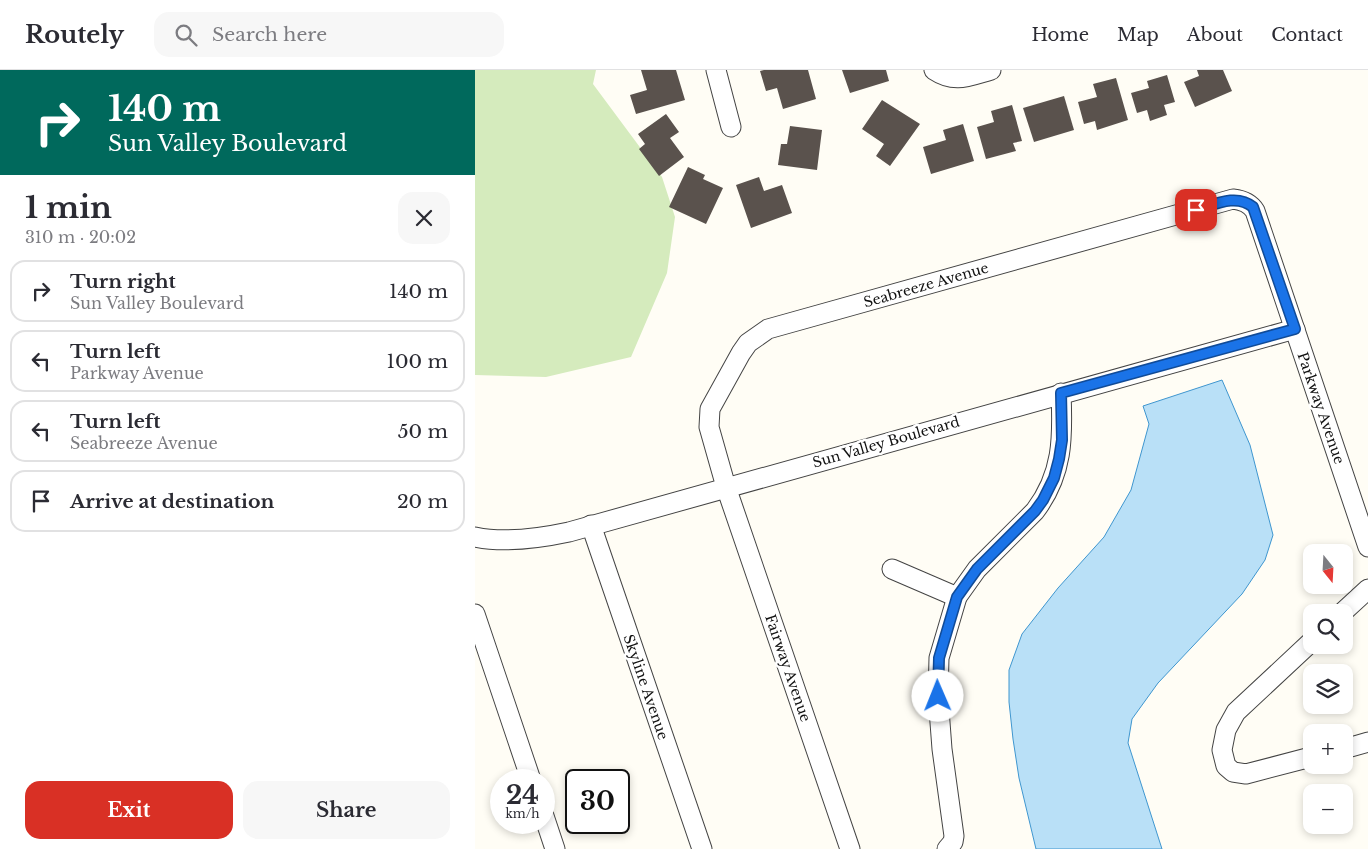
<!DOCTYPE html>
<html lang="en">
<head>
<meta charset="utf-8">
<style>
  :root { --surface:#fff; --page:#f7f7f7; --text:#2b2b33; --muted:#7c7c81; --line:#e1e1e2; --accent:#d93025 }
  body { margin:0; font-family:"Libre Baskerville",serif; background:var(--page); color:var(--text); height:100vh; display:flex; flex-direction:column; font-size:19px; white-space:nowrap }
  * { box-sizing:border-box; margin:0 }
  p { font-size:16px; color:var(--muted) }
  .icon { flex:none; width:28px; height:28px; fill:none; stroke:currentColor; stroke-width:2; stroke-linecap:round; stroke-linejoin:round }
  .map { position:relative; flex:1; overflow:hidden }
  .side { display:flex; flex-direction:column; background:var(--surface); width:475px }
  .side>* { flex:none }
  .hud { background:#00695c; color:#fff; overflow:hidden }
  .needle { width:32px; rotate:162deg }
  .fabs { position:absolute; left:828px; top:474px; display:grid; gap:10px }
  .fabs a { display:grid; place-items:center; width:50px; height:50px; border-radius:10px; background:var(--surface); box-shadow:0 2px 8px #0003; font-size:25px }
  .speed { position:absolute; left:15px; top:699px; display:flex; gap:10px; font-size:25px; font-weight:700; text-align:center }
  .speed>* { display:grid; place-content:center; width:65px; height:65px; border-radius:50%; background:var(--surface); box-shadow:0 2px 8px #0003; line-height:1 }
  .speed small { font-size:12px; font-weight:400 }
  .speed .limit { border:2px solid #111; border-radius:8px; background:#fff; color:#111 }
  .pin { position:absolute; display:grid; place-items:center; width:42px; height:42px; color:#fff; margin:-21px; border-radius:10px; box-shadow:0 2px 8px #0006 }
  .me { position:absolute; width:55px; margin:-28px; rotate:359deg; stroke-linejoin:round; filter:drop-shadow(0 0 4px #0008) }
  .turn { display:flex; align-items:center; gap:18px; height:105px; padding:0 25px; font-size:22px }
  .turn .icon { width:65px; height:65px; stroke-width:2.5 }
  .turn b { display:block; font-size:35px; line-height:42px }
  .round { display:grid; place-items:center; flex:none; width:52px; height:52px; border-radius:15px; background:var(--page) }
  .headline { display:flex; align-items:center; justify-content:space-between; height:85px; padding:0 25px }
  h1 { font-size:30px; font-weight:700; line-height:38px }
  .button { display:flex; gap:10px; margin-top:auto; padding:10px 25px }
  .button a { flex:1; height:58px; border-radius:15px; background:var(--accent); color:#fff; font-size:20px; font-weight:700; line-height:58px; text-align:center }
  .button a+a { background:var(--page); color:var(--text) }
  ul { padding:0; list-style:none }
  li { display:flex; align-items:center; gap:15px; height:62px; margin:0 10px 8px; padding:0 15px; border:2px solid var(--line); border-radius:15px }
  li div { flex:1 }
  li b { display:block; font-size:19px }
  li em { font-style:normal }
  header { display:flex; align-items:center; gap:30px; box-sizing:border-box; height:70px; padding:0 25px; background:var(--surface); border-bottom:1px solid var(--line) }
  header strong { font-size:24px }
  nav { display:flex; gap:28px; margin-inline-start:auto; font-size:18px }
  .search { width:350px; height:45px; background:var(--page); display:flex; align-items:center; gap:12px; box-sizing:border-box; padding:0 18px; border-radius:15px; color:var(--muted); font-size:19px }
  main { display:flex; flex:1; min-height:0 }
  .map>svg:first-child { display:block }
  .green { fill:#d5ebbd }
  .water { fill:#b9e0f7; stroke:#3f96cf }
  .building { fill:#5a524d }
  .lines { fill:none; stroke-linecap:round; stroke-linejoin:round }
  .minor-casing { stroke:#444; stroke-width:21 }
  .minor { stroke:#fff; stroke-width:19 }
  .route-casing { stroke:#114b97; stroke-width:12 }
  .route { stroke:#1a73e8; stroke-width:9 }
  .labels { text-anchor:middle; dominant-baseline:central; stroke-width:5; stroke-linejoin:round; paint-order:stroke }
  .street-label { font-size:14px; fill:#111; stroke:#fff }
</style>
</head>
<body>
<header>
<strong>Routely</strong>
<div class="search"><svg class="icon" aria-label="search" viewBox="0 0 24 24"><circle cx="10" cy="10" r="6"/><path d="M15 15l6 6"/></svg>Search here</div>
<nav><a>Home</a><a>Map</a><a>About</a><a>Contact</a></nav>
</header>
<main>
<section class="side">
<div class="hud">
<div class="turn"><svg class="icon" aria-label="right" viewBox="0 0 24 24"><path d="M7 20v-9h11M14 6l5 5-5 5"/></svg><div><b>140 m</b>Sun Valley Boulevard</div></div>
</div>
<div class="headline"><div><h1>1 min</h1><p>310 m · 20:02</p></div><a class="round"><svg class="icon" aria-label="close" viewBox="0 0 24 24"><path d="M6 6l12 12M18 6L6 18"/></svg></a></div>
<ul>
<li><svg class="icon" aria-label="right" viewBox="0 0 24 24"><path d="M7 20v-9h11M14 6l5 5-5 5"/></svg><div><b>Turn right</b><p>Sun Valley Boulevard</p></div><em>140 m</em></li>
<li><svg class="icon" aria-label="left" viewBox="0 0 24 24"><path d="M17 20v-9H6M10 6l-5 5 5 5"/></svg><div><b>Turn left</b><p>Parkway Avenue</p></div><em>100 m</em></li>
<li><svg class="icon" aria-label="left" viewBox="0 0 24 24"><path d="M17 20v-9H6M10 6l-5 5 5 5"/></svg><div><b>Turn left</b><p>Seabreeze Avenue</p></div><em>50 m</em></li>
<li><svg class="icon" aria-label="arrive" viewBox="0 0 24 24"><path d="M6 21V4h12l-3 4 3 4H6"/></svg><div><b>Arrive at destination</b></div><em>20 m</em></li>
</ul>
<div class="button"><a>Exit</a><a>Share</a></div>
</section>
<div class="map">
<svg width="893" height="779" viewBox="0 0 893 779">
  <rect width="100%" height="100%" fill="#fffdf5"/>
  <!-- green -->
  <path class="green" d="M0 0H121L118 14 187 107 200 147 192 203 156 287 71 307 0 305Z"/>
  <!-- water -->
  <path class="water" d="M747 310 775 375 798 465 790 490 767 524 683 613 657 649 653 673 687 779H561L544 708 538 669 534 632V600L547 564 583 518 629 467 656 420 674 354 668 336Z"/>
  <!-- building -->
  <g class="building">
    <path d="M166 0H201L210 30 161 44 155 25 172 20Z"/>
    <path d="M289 0H333L341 29 308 39 302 18 291 21 285 1Z"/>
    <path d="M367 0H411L414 11 375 23Z"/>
    <path d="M722 0H748L757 21 720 37 709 12 724 6Z"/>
    <path d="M692 5 700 32 689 35 692 45 675 51 672 40 662 43 656 23 674 18 672 11Z"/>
    <path d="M641 8 653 50 622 60 620 51 609 54 603 32 622 27 618 14Z"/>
    <path d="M589 26 599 60 559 72 548 38Z"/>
    <path d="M407 30 445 54 415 96 401 86 409 74 387 59Z"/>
    <path d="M537 35 547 71 538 73 541 81 511 89 502 57 519 52 516 41Z"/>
    <path d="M191 44 204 62 195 68 209 87 184 106 164 79 170 74 163 64Z"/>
    <path d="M488 54 499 91 456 104 448 77 471 70 468 60Z"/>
    <path d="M315 56 347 60 342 100 303 95 306 74H312Z"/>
    <path d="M213 97 230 105 228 109 248 118 231 154 194 137Z"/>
    <path d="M284 107 289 121 307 115 317 143 276 158 261 115Z"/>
  </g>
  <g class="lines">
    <!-- minor casing -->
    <g class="minor-casing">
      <g id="minor">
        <path d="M241 0 256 57"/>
        <path d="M459 0C480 14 494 6 516 0"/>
        <path d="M116 455 227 779"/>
        <path d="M0 467C28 473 66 468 94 462L820 259"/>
        <path d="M417 499 482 527"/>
        <path d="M868 542 893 519"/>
        <path d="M0 544 56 710"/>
        <path d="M836 572 761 642 751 660 747 680 751 696 758 702 771 704 836 687"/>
        <path d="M869 679 893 672"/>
        <path d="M69 746 80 779"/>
        <path d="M375 779 251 417 234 357 235 339 266 283 273 273 293 259 758 129C767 130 775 133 780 141L893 477"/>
        <path d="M472 779 478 772 479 766 467 679 463 626 464 588 482 527 502 499 560 441C588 404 588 368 586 323"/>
      </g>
    </g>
    <!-- minor -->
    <use href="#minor" class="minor"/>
  </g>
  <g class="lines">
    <!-- route casing -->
    <g class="route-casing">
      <path id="route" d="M463 626 464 588 482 527 502 499 560 441 568 430 579 408 584 389 587 370 586 323 820 259 778 137C761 123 739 135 721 140"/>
    </g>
    <!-- route -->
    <use href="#route" class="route"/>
  </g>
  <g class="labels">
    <!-- street labels -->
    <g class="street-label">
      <text transform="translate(451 215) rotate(-16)">Seabreeze Avenue</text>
      <text transform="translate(846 338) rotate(71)">Parkway Avenue</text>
      <text transform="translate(411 372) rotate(-16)">Sun Valley Boulevard</text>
      <text transform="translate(313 598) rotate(71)">Fairway Avenue</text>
      <text transform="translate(171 617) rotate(71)">Skyline Avenue</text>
    </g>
  </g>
</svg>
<div class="fabs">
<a><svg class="needle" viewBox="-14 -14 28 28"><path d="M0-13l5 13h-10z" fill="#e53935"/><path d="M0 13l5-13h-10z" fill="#7c7c81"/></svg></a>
<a><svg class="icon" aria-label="search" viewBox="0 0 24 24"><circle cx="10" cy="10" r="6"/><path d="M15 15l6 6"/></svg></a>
<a><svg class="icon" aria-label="layers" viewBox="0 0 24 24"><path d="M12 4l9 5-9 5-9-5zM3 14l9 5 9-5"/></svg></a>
<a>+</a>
<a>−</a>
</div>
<div class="speed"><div>24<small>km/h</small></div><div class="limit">30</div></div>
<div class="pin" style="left:721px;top:140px;background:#d93025"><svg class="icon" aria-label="arrive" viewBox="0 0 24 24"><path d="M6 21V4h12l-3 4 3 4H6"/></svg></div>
<svg class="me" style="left:463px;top:626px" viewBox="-20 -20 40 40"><circle r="19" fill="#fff"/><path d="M0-13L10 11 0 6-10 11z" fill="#1a73e8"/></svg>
</div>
</main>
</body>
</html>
